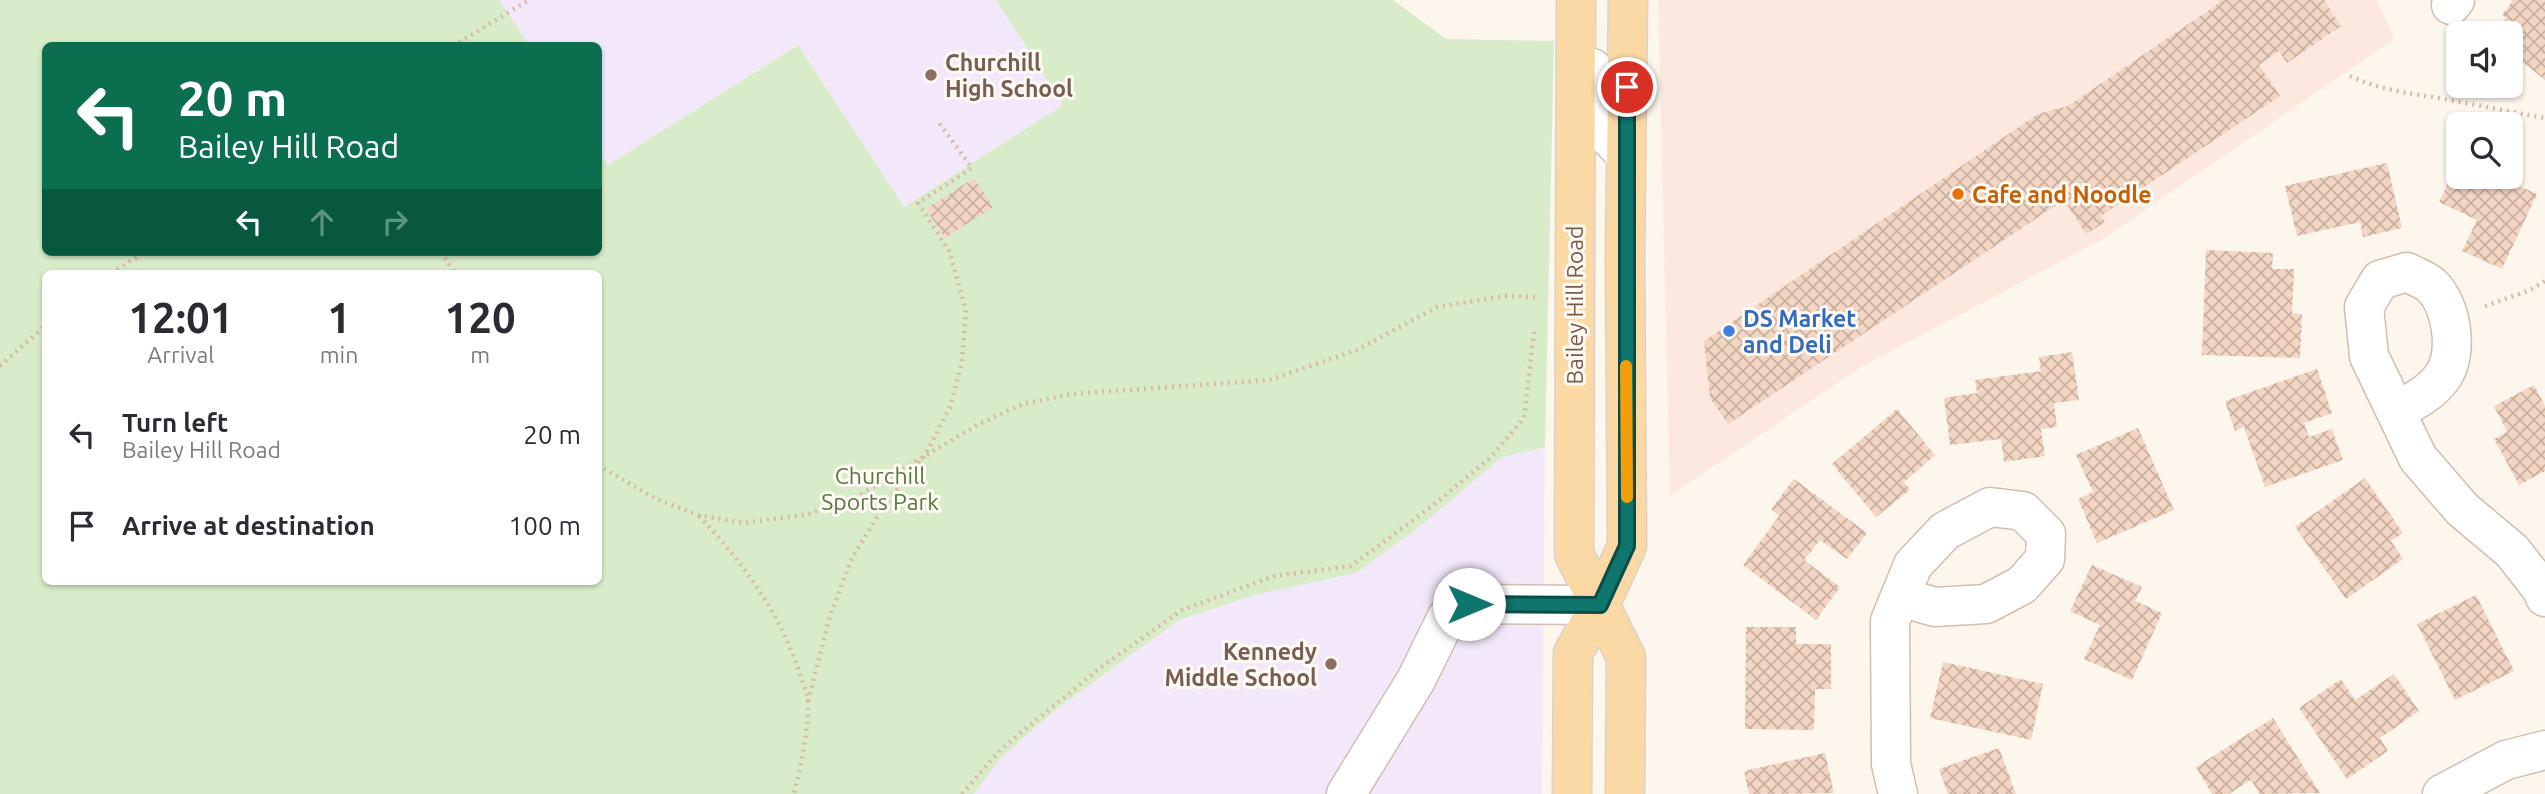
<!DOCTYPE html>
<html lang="en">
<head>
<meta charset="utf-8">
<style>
  :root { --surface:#fff; --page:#f7f7f7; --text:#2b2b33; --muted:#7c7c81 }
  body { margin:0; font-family:Ubuntu,sans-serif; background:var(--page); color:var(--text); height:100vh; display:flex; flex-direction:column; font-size:26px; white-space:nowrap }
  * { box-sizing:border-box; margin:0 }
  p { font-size:23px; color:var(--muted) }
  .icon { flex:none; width:38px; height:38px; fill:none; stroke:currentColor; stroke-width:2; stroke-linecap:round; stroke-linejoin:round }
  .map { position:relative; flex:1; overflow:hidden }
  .side { position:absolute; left:42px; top:270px; width:560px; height:315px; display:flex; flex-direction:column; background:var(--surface); border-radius:10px; box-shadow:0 2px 5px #0004 }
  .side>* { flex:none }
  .guide { position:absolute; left:42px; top:42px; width:560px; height:214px; border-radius:10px; box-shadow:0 2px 5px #0004; background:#0b6e4f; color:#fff; overflow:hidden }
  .buttons { position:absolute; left:2446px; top:21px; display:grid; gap:14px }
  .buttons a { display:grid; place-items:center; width:77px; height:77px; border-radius:10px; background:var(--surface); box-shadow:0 2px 5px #0004; font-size:35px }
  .pin { position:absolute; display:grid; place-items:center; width:60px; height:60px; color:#fff; margin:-30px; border:4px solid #fff; border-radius:50%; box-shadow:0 2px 7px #0007 }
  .me { position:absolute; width:77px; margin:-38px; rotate:90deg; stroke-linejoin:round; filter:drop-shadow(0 0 5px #0008) }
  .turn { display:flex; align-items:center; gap:24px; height:147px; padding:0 21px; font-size:32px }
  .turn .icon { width:91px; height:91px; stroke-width:2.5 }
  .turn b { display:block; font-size:49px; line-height:60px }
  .lanes { display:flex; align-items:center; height:66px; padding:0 21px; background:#0003; justify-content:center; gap:35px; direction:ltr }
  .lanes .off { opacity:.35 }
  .eta { display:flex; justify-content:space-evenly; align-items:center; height:119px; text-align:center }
  .eta b { font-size:42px; font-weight:700; line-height:49px }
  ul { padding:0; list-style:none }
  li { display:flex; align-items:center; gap:21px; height:91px; padding:0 21px }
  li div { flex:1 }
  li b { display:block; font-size:26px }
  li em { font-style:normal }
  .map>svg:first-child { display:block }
  .commercial { fill:#fde8e0 }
  .education { fill:#f3e8fa }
  .green { fill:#d8ecc9; fill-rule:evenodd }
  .building { fill:url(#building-cross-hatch) }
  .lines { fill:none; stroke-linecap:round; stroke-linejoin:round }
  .minor-casing { stroke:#d1beb0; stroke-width:41 }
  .major-casing { stroke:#dad1cd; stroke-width:41 }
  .path { stroke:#d9b8a5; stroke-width:4.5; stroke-dasharray:2 5; stroke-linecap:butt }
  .minor { stroke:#fff; stroke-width:38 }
  .major { stroke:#fbd9a5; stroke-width:38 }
  .route-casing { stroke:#0a4d48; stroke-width:18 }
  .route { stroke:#0f766e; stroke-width:12 }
  .slow { stroke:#f59e0b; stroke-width:12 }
  .education-dot { fill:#8d6e63; stroke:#fffaf3; stroke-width:2.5 }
  .food-dot { fill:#e8710a; stroke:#fffaf3; stroke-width:2.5 }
  .shop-dot { fill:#3f7fe0; stroke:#fffaf3; stroke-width:2.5 }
  .labels { text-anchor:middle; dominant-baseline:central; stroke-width:6; stroke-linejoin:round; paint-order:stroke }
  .education-label { font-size:23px; font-weight:bold; fill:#785e54; stroke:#fffaf3; text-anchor:start }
  .food-label { font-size:23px; font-weight:bold; fill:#c56008; stroke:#fffaf3; text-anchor:start }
  .street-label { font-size:23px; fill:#7a5c4d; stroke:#fffaf3 }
  .shop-label { font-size:23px; font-weight:bold; fill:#366cbe; stroke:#fffaf3; text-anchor:start }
  .park-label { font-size:23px; fill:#537a41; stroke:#fffaf3 }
</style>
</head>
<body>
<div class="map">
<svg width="2545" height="794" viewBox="0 0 2545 794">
  <defs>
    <pattern id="building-cross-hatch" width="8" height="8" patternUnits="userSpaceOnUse" patternTransform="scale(1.75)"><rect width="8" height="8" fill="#f3d5c3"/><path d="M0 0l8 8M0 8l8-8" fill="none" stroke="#cab0a1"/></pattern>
  </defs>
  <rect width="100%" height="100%" fill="#fdf6ec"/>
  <!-- commercial -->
  <path class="commercial" d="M1658 0H2377L2394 39 2103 239 1863 366 1670 495Z"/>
  <!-- education -->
  <g class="education">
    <path d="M499 0H996L1063 105 904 207 797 45 608 165 599 151 598 46 529 45Z"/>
    <path d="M1545 447 1542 794H974L1001 758 1058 708 1179 620 1258 594 1502 457Z"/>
  </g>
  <!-- green -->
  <path class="green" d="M0 0H499L529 45 46 46V252H598L599 151 608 165 798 45 904 207 1063 105 996 0H1393L1446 39 1554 41 1545 447 1502 457 1419 527 1356 573 1258 594 1179 620 1058 708 1001 758 974 794H0ZM46 273H598V581H46Z"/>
  <!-- building -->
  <g class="building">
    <path d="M2220 0H2324L2341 26 2287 63 2279 51 2259 65 2280 96 2101 216 2105 222 2086 234 2064 200 1728 424 1710 398 1704 341 2038 114 2068 106 2218 4Z"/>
    <path d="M2513 0H2545V80L2511 53V33H2500L2505 27 2501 23 2506 18 2502 15Z"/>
    <path d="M2459 160V177H2499L2537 194 2502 269 2462 251 2477 220 2439 202Z"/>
    <path d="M2387 163 2402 228 2363 237 2360 222 2297 236 2285 186Z"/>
    <path d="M974 178 993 207 945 238 926 209Z"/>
    <path d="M2206 250 2273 253 2272 269H2294L2292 313 2302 314 2300 358 2202 355Z"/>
    <path d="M2072 352 2079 400 2054 403 2057 427 2041 429 2045 456 2004 462 2001 439 1950 445 1944 398 1977 393 1975 380 2041 371 2039 357Z"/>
    <path d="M2317 369 2332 413 2304 423 2309 437 2332 429 2343 460 2265 487 2244 427 2235 431 2225 401Z"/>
    <path d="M2534 385 2545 406V471L2519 485 2494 439 2507 432 2494 406Z"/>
    <path d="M1897 409 1935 455 1904 482 1910 490 1876 517 1832 464Z"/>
    <path d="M2138 428 2174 510 2097 543 2078 499 2093 492 2076 455Z"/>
    <path d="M2365 478 2403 533 2391 541 2403 559 2346 599 2295 527Z"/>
    <path d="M1794 479 1867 533 1847 559 1820 540 1804 560 1840 587 1816 620 1743 565 1779 516 1771 509Z"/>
    <path d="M2092 565 2142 587 2135 601 2162 613 2132 680 2084 659 2100 625 2070 611Z"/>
    <path d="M2476 595 2514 671 2455 700 2417 624Z"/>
    <path d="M1746 627H1796V644H1831V689H1815L1814 730 1745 729Z"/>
    <path d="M1943 662 2043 684 2031 740 1930 718Z"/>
    <path d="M2394 674 2419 711 2380 738 2388 751 2347 779 2299 708 2341 679 2355 700Z"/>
    <path d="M2273 718 2320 793 2260 794 2251 780 2229 794H2212L2196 767Z"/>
    <path d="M1999 748 2016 794H1948L1939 769Z"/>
    <path d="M1825 753 1834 793 1749 794 1744 771Z"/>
  </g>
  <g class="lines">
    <!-- minor casing -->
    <g class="minor-casing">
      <g id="minor">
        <path d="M2451 5 2455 0"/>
        <path d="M1592 68C1592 119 1590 118 1626 155"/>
        <path d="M2396 411C2413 402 2431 393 2443 376 2459 352 2452 305 2431 285 2425 280 2414 276 2407 272L2380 280 2364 307 2369 356 2418 458 2462 509 2512 551 2541 588 2545 597"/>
        <path d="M1346 794 1416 680 1447 617 1469 604 1600 605"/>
        <path d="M1898 794 1891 764 1890 621 1913 565 1945 531 1990 507 2023 511 2046 534 2045 559 2022 585 1986 604 1935 607 1900 597"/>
        <path d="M2442 794 2506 760 2545 750"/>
      </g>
    </g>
    <!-- major casing -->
    <g class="major-casing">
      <g id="major">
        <path d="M1576 0 1574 554 1626 657 1625 794"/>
        <path d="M1572 794 1573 653 1600 605 1627 546 1625 259 1628 0"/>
      </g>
    </g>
    <!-- path -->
    <g class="path">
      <path d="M453 46 529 0"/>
      <path d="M2350 76C2386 93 2422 94 2460 102 2488 107 2517 113 2545 118"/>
      <path d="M441 252 455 273"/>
      <path d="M111 273 145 252"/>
      <path d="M2485 306 2530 290 2545 281"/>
      <path d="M0 366 46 325"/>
      <path d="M598 465 656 499 698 515 744 523 809 514 856 497 979 424 1023 404 1071 394 1269 380 1357 350 1437 307 1505 296 1538 297"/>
      <path d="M699 516C743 563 782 615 801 678 804 686 808 695 808 704 808 734 801 765 794 794"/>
      <path d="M808 701 830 616 852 558 883 507 924 457 950 407 962 362 966 310 949 251 918 203 972 168 939 123"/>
      <path d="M962 794 1000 750 1100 668 1182 610 1274 576 1351 566 1431 507 1491 457 1524 418 1534 332"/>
    </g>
    <!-- minor -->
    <use href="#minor" class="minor"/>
    <!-- major -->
    <use href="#major" class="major"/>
  </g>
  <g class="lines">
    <!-- route casing -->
    <g class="route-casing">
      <path id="route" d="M1469 604 1600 605 1627 546V87"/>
    </g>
    <!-- route -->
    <use href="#route" class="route"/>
    <!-- slow -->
    <path class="slow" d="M1626 366 1627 497"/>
  </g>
  <!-- markers -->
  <g class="education-dot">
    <circle cx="931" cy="75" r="7"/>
    <circle cx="1331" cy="664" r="7"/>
  </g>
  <circle class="food-dot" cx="1958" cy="194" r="7"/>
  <circle class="shop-dot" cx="1729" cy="331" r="7"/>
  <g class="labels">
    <!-- education labels -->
    <g class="education-label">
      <text x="945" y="62">Churchill<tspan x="945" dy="26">High School</tspan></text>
      <text x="1317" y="651" text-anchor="end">Kennedy<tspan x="1317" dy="26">Middle School</tspan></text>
    </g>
    <!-- food labels -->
    <g class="food-label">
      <text x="1972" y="194">Cafe and Noodle</text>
    </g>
    <!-- street labels -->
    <g class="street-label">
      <text transform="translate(1574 305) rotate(-90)">Bailey Hill Road</text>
    </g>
    <!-- shop labels -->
    <g class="shop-label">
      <text x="1743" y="318">DS Market<tspan x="1743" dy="26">and Deli</tspan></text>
    </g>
    <!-- park labels -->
    <g class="park-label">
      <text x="880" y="475">Churchill<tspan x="880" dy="26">Sports Park</tspan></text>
    </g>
  </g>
</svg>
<div class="buttons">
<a><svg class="icon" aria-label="sound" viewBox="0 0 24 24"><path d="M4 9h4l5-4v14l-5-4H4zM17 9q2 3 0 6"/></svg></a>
<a><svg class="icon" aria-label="search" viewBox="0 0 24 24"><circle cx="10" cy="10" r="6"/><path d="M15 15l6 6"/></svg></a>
</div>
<div class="pin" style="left:1627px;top:87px;background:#d93025"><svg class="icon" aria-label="arrive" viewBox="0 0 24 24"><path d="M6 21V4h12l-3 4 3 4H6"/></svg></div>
<svg class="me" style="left:1469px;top:604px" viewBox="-20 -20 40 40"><circle r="19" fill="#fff"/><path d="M0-13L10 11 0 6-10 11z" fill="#0f766e"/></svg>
<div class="guide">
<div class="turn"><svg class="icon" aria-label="left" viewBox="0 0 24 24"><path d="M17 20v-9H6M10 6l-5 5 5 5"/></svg><div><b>20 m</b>Bailey Hill Road</div></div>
<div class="lanes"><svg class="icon" aria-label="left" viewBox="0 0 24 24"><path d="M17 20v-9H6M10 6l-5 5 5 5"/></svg><svg class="icon off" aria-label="ahead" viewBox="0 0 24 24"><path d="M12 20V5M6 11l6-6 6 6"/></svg><svg class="icon off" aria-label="right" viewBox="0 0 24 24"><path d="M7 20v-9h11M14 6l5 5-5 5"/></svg></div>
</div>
<section class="side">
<div class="eta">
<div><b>12:01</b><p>Arrival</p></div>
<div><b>1</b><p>min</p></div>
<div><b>120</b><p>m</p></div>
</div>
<ul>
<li><svg class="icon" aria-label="left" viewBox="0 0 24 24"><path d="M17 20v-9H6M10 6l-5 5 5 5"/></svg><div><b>Turn left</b><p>Bailey Hill Road</p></div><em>20 m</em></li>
<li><svg class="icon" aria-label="arrive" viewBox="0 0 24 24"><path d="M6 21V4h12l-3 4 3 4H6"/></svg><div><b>Arrive at destination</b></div><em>100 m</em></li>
</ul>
</section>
</div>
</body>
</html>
